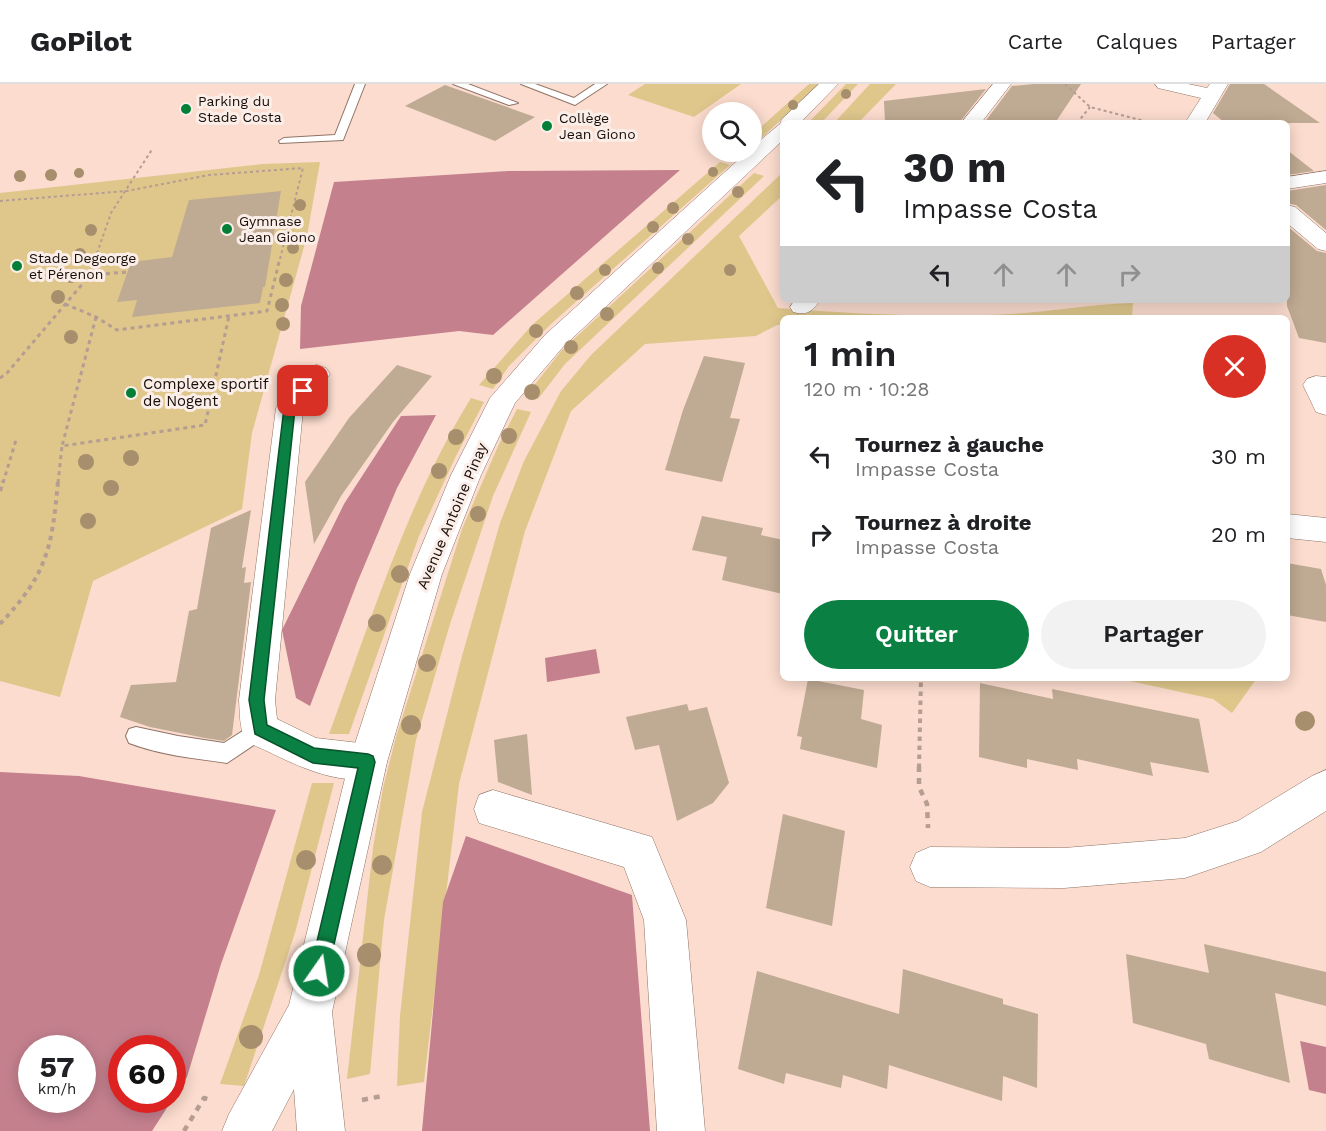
<!DOCTYPE html>
<html lang="fr">
<head>
<meta charset="utf-8">
<style>
  :root { --surface:#fff; --page:#f2f2f2; --text:#202124; --muted:#757577; --line:#e0e0e0; --accent:#0b8043 }
  body { margin:0; font-family:"Work Sans",sans-serif; background:var(--page); color:var(--text); height:100vh; display:flex; flex-direction:column; font-size:22px; white-space:nowrap }
  * { box-sizing:border-box; margin:0 }
  p { font-size:20px; color:var(--muted) }
  .icon { flex:none; width:33px; height:33px; fill:none; stroke:currentColor; stroke-width:2; stroke-linecap:round; stroke-linejoin:round }
  .map { position:relative; flex:1; overflow:hidden }
  .side { position:absolute; left:780px; top:231px; width:510px; height:366px; display:flex; flex-direction:column; background:var(--surface); border-radius:9px; box-shadow:0 3px 15px #0003 }
  .side>* { flex:none }
  .guide { position:absolute; left:780px; top:36px; width:510px; height:183px; border-radius:9px; box-shadow:0 3px 15px #0003; background:#fff; color:var(--text); overflow:hidden }
  .fabs { position:absolute; left:702px; top:18px; display:grid; gap:12px }
  .fabs a { display:grid; place-items:center; width:60px; height:60px; border-radius:50%; background:var(--surface); box-shadow:0 3px 15px #0003; font-size:30px }
  .speed { position:absolute; left:18px; top:951px; display:flex; gap:12px; font-size:30px; font-weight:700; text-align:center }
  .speed>* { display:grid; place-content:center; width:78px; height:78px; border-radius:50%; background:var(--surface); box-shadow:0 3px 15px #0003; line-height:1 }
  .speed small { font-size:15px; font-weight:400 }
  .speed .limit { border:9px solid #d22; background:#fff; color:#111 }
  .pin { position:absolute; display:grid; place-items:center; width:51px; height:51px; color:#fff; margin:-26px; border-radius:12px; box-shadow:0 3px 9px #0006 }
  .me { position:absolute; width:66px; margin:-33px; rotate:13deg; stroke-linejoin:round; filter:drop-shadow(0 0 4px #0008) }
  .turn { display:flex; align-items:center; gap:21px; height:126px; padding:0 24px; font-size:27px }
  .turn .icon { width:78px; height:78px; stroke-width:2.5 }
  .turn b { display:block; font-size:42px; line-height:51px }
  .lanes { display:flex; align-items:center; height:57px; padding:0 24px; background:#0003; justify-content:center; gap:30px; direction:ltr }
  .lanes .off { opacity:.35 }
  .round { display:grid; place-items:center; flex:none; width:63px; height:63px; border-radius:32px; background:var(--page) }
  .head { display:flex; align-items:center; justify-content:space-between; height:102px; padding:0 24px }
  h1 { font-size:36px; font-weight:600; line-height:45px }
  .cta { display:flex; gap:12px; margin-top:auto; padding:12px 24px }
  .cta a { flex:1; height:69px; border-radius:36px; background:var(--accent); color:#fff; font-size:24px; font-weight:600; line-height:69px; text-align:center }
  .cta a+a { background:var(--page); color:var(--text) }
  ul { padding:0; list-style:none }
  li { display:flex; align-items:center; gap:18px; height:78px; padding:0 24px }
  li div { flex:1 }
  li b { display:block; font-size:22px }
  li em { font-style:normal }
  header { display:flex; align-items:center; gap:36px; box-sizing:border-box; height:84px; padding:0 30px; background:var(--surface); border-bottom:2px solid var(--line) }
  header strong { font-size:28px }
  nav { display:flex; gap:33px; margin-inline-start:auto; font-size:21px }
  .map>svg:first-child { display:block }
  .green { fill:#dfc78c }
  .water { fill:#c5808e; fill-rule:evenodd }
  .building { fill:#bfaa93 }
  .lines { fill:none; stroke-linecap:round; stroke-linejoin:round }
  .service-casing { stroke:#8f7467; stroke-width:2 }
  .minor-casing { stroke:#8f7467; stroke-width:1 }
  .primary-casing { stroke:#8f7467; stroke-width:1 }
  .path-far3 { stroke:#b59d91; stroke-width:2; stroke-dasharray:3 3; stroke-linecap:butt }
  .path-far2 { stroke:#b59d91; stroke-width:3; stroke-dasharray:4 4; stroke-linecap:butt }
  .path-far1 { stroke:#b59d91; stroke-width:4; stroke-dasharray:4.5 4.5; stroke-linecap:butt }
  .path { stroke:#b59d91; stroke-width:4.5; stroke-dasharray:6 6; stroke-linecap:butt }
  .service { fill:#fff; fill-rule:evenodd }
  .minor { fill:#fff; fill-rule:evenodd }
  .primary { fill:#fff; fill-rule:evenodd }
  .tree { fill:#a78e6d }
  .route { fill:#0b8043; stroke:#07532c; stroke-width:1.5 }
  .poi-dot { fill:#037f37; stroke:#fbeee8; stroke-width:2 }
  .labels { text-anchor:middle; dominant-baseline:central; stroke-width:6; stroke-linejoin:round; paint-order:stroke }
  .far-poi-label { font-size:14px; fill:#170d08; stroke:#fbeee8; text-anchor:start }
  .poi-label { font-size:15px; fill:#170d08; stroke:#fbeee8; text-anchor:start }
  .street-label { font-size:15px; fill:#170d08; stroke:#fbeee8 }
</style>
</head>
<body>
<header>
<strong>GoPilot</strong>
<nav><a>Carte</a><a>Calques</a><a>Partager</a></nav>
</header>
<div class="map">
<svg width="1326" height="1047" viewBox="0 0 1326 1047">
  <rect width="100%" height="100%" fill="#fbdcce"/>
  <!-- green -->
  <g class="green">
    <path d="M645 0H741L694 33 628 11Z"/>
    <path d="M809 0H819L752 63V51Z"/>
    <path d="M846 0H858L821 39H808Z"/>
    <path d="M870 0H896L858 39H834Z"/>
    <path d="M320 78 307 152 252 349 242 425 93 497 60 613 0 597V109L262 80Z"/>
    <path d="M720 78 730 81 551 240 509 282 493 305 479 301 532 241Z"/>
    <path d="M783 88V111L739 152 778 224C860 230 942 235 1024 229 1061 226 1097 220 1133 219L1132 232 1111 234H783V241H777L756 252 645 260 571 327 525 447 459 700 424 998 397 1002 400 932 422 728 462 572 500 439 524 377 561 307 591 271Z"/>
    <path d="M754 89 764 92 565 280 538 315 525 313 562 266Z"/>
    <path d="M471 314 484 318 456 372 419 452 349 650H329C371 536 407 418 471 314Z"/>
    <path d="M517 325 531 328 493 412 450 540 416 656 384 836 370 990 347 995 373 764 383 704 396 653 462 445 499 360Z"/>
    <path d="M1116 594H1257L1232 629 1213 615Z"/>
    <path d="M312 699H334L295 849 244 1002 220 1000 259 891Z"/>
  </g>
  <!-- water -->
  <g class="water">
    <path d="M680 86 493 251 459 247 300 265 301 222 334 98 508 87Z"/>
    <path d="M436 331 397 404 357 499 310 622 296 614 282 546 344 420 401 332Z"/>
    <path d="M596 565 600 589 547 598 545 574Z"/>
    <path d="M0 688 79 692 276 726 221 880 187 993 152 1047H0ZM32 964H82V1016H32ZM122 964H172V1016H122Z"/>
    <path d="M466 752 632 811 650 1047H422L443 818Z"/>
    <path d="M1300 957 1326 963V1010L1309 1006Z"/>
  </g>
  <!-- building -->
  <g class="building">
    <path d="M1034 0H1081L1055 39H984L1012 2Z"/>
    <path d="M1230 0H1264L1320 39H1225L1213 29Z"/>
    <path d="M445 1 535 33 495 57 405 22Z"/>
    <path d="M986 5 959 39H885L884 17Z"/>
    <path d="M1287 66 1314 87 1287 91Z"/>
    <path d="M1326 101V146L1296 121 1287 119V107Z"/>
    <path d="M281 107 265 203H263L260 219 132 233 137 216 117 218 131 178 172 173 189 116Z"/>
    <path d="M1287 142 1317 167 1326 169V259L1299 254 1287 222Z"/>
    <path d="M704 272 745 279 730 334 740 335 722 398 665 386 683 326Z"/>
    <path d="M397 281 432 292 393 338 341 412 314 460 305 398 349 334Z"/>
    <path d="M251 426 242 484 246 483 244 499 251 498 232 651 224 657 205 654 150 643 120 633 131 601 176 598 189 527 197 525 211 444Z"/>
    <path d="M702 432 763 444 761 451 783 456V510L722 496 727 473 692 466Z"/>
    <path d="M1287 479 1321 485 1326 501V538L1287 531Z"/>
    <path d="M808 595 864 606 861 635 882 641 877 684 800 665 802 653 797 652Z"/>
    <path d="M980 599 1053 615 1052 605 1199 635 1209 689 1150 678 1153 692 1077 675 1078 686 1027 675V684L979 673Z"/>
    <path d="M687 620 689 627 707 623 729 699 713 719 677 737 659 661 635 666 626 633Z"/>
    <path d="M527 650 532 711 498 698 494 656Z"/>
    <path d="M783 730 845 747 832 842 766 824Z"/>
    <path d="M1204 860 1326 888V922L1275 909 1290 999 1209 975 1206 960 1133 939 1126 870 1209 889Z"/>
    <path d="M903 885 1003 915V920L1038 930 1037 1004 1003 992 1002 1017 889 981 887 1005 843 991 841 1004 786 989 784 1000 738 985 757 887 899 930Z"/>
  </g>
  <g class="lines">
    <!-- service casing -->
    <g class="service-casing">
      <g id="service">
        <path d="M355 0H365L343 56 280 59 279 57 284 54 335 51Z"/>
        <path d="M453 0H468L518 19 509 21Z"/>
        <path d="M521 0H535L574 14 595 0H607L575 21Z"/>
        <path d="M260 636 267 638 270 645 267 652 227 679C194 674 160 671 129 659L126 652 129 645 136 643 178 652 224 659Z"/>
      </g>
    </g>
    <!-- minor casing -->
    <g class="minor-casing">
      <g id="minor">
        <path d="M993 0H1011L981 39H961Z"/>
        <path d="M1155 0H1188L1207 4 1210 0H1228L1205 39H1185L1201 14 1158 4Z"/>
        <path d="M1326 87V99L1287 105V93Z"/>
        <path d="M1287 121 1295 123 1326 149V167L1318 165 1287 139Z"/>
        <path d="M795 216H820C813 227 807 232 793 228L790 223Z"/>
        <path d="M317 281 326 284 330 290 303 326 275 616 277 635 316 654 368 660 381 665 387 678 381 691C346 705 299 683 267 667 261 664 251 661 247 656 239 647 240 628 239 616L276 324 308 284Z"/>
        <path d="M1316 292 1326 293V331L1316 328 1303 301 1307 295Z"/>
        <path d="M1287 430 1326 434V458L1287 454Z"/>
        <path d="M1326 686V727L1261 768 1185 794 1064 804 930 803 916 797 910 783 916 769 930 763 1064 764 1185 754 1238 737 1312 692Z"/>
        <path d="M493 706 652 753 686 836 705 1047H657L644 836 624 783 479 739 474 725 479 711Z"/>
      </g>
    </g>
    <!-- primary casing -->
    <g class="primary-casing">
      <path id="primary" d="M819 0H838L800 39H783V56L563 263 515 319 481 391 442 490 387 678 332 928 345 1047H297L294 1005 272 1047H222L229 1030 289 921 349 678 410 490 451 391 490 314 545 251 747 68H752V63L780 40 782 35Z"/>
    </g>
    <!-- path-far3 -->
    <g class="path-far3">
      <path d="M1065 0 1090 23 1152 39"/>
      <path d="M1077 39 1090 23"/>
      <path d="M0 117 127 107 209 91 303 84 280 175"/>
      <path d="M95 175 111 129 153 64"/>
    </g>
    <!-- path-far2 -->
    <g class="path-far2">
      <path d="M90 191 128 188"/>
      <path d="M65 220 96 233 117 246 267 227 280 174"/>
      <path d="M96 233 62 362 205 341 229 232"/>
      <path d="M0 294 7 289 90 191 96 174"/>
      <path d="M3 399 16 356"/>
      <path d="M58 399 62 362"/>
    </g>
    <!-- path-far1 -->
    <g class="path-far1">
      <path d="M0 407 3 397"/>
      <path d="M0 540C47 490 52 465 58 397"/>
      <path d="M919 684 921 594"/>
    </g>
    <!-- path -->
    <g class="path">
      <path d="M919 682V703L927 720 928 744"/>
      <path d="M362 1016 382 1012"/>
      <path d="M184 1047 204 1014 212 1016"/>
    </g>
    <!-- service -->
    <use href="#service" class="service"/>
    <!-- minor -->
    <use href="#minor" class="minor"/>
    <!-- primary -->
    <use href="#primary" class="primary"/>
  </g>
  <!-- trees -->
  <g class="tree">
    <circle cx="846" cy="10" r="5"/>
    <circle cx="793" cy="21" r="5"/>
    <circle cx="713" cy="88" r="5"/>
    <circle cx="79" cy="89" r="5"/>
    <circle cx="51" cy="91" r="6"/>
    <circle cx="20" cy="92" r="6"/>
    <circle cx="738" cy="108" r="6"/>
    <circle cx="300" cy="121" r="6"/>
    <circle cx="673" cy="124" r="6"/>
    <circle cx="653" cy="143" r="6"/>
    <circle cx="91" cy="146" r="6"/>
    <circle cx="688" cy="155" r="6"/>
    <circle cx="293" cy="164" r="6"/>
    <circle cx="80" cy="170" r="6"/>
    <circle cx="658" cy="184" r="6"/>
    <circle cx="605" cy="186" r="6"/>
    <circle cx="730" cy="186" r="6"/>
    <circle cx="71" cy="192" r="7"/>
    <circle cx="286" cy="196" r="7"/>
    <circle cx="577" cy="209" r="7"/>
    <circle cx="58" cy="213" r="7"/>
    <circle cx="282" cy="221" r="7"/>
    <circle cx="607" cy="230" r="7"/>
    <circle cx="283" cy="240" r="7"/>
    <circle cx="536" cy="247" r="7"/>
    <circle cx="71" cy="253" r="7"/>
    <circle cx="571" cy="263" r="7"/>
    <circle cx="494" cy="292" r="8"/>
    <circle cx="532" cy="308" r="8"/>
    <circle cx="509" cy="352" r="8"/>
    <circle cx="456" cy="353" r="8"/>
    <circle cx="131" cy="374" r="8"/>
    <circle cx="86" cy="378" r="8"/>
    <circle cx="439" cy="387" r="8"/>
    <circle cx="111" cy="404" r="8"/>
    <circle cx="478" cy="430" r="8"/>
    <circle cx="88" cy="437" r="8"/>
    <circle cx="400" cy="490" r="9"/>
    <circle cx="377" cy="539" r="9"/>
    <circle cx="427" cy="579" r="9"/>
    <circle cx="1305" cy="637" r="10"/>
    <circle cx="411" cy="641" r="10"/>
    <circle cx="306" cy="776" r="10"/>
    <circle cx="382" cy="781" r="10"/>
    <circle cx="369" cy="871" r="12"/>
    <circle cx="251" cy="953" r="12"/>
  </g>
  <!-- route -->
  <path class="route" d="M303 303 309 307 295 325 264 616 267 641 314 664 368 670 373 672 375 678 328 887 325 893 319 896 313 893 310 887 358 684 313 679 255 650 249 616 284 324 299 304Z"/>
  <!-- markers -->
  <g class="poi-dot">
    <circle cx="186" cy="25" r="6"/>
    <circle cx="547" cy="42" r="6"/>
    <circle cx="227" cy="145" r="6"/>
    <circle cx="17" cy="182" r="6"/>
    <circle cx="131" cy="309" r="6"/>
  </g>
  <g class="labels">
    <!-- far-poi labels -->
    <g class="far-poi-label">
      <text x="198" y="17">Parking du<tspan x="198" dy="16">Stade Costa</tspan></text>
      <text x="559" y="34">Collège<tspan x="559" dy="16">Jean Giono</tspan></text>
      <text x="239" y="137">Gymnase<tspan x="239" dy="16">Jean Giono</tspan></text>
      <text x="29" y="174">Stade Degeorge<tspan x="29" dy="16">et Pérenon</tspan></text>
    </g>
    <!-- poi labels -->
    <g class="poi-label">
      <text x="143" y="300">Complexe sportif<tspan x="143" dy="17">de Nogent</tspan></text>
    </g>
    <!-- street labels -->
    <g class="street-label">
      <text transform="translate(452 432) rotate(-67)">Avenue Antoine Pinay</text>
    </g>
  </g>
</svg>
<div class="fabs">
<a><svg class="icon" aria-label="search" viewBox="0 0 24 24"><circle cx="10" cy="10" r="6"/><path d="M15 15l6 6"/></svg></a>
</div>
<div class="speed"><div>57<small>km/h</small></div><div class="limit">60</div></div>
<div class="pin" style="left:303px;top:307px;background:#d93025"><svg class="icon" aria-label="arrive" viewBox="0 0 24 24"><path d="M6 21V4h12l-3 4 3 4H6"/></svg></div>
<svg class="me" style="left:319px;top:887px" viewBox="-20 -20 40 40"><circle r="17" fill="#0b8043" stroke="#fff" stroke-width="3"/><path d="M0-11L8 9 0 5-8 9z" fill="#fff"/></svg>
<div class="guide">
<div class="turn"><svg class="icon" aria-label="left" viewBox="0 0 24 24"><path d="M17 20v-9H6M10 6l-5 5 5 5"/></svg><div><b>30 m</b>Impasse Costa</div></div>
<div class="lanes"><svg class="icon" aria-label="left" viewBox="0 0 24 24"><path d="M17 20v-9H6M10 6l-5 5 5 5"/></svg><svg class="icon off" aria-label="ahead" viewBox="0 0 24 24"><path d="M12 20V5M6 11l6-6 6 6"/></svg><svg class="icon off" aria-label="ahead" viewBox="0 0 24 24"><path d="M12 20V5M6 11l6-6 6 6"/></svg><svg class="icon off" aria-label="right" viewBox="0 0 24 24"><path d="M7 20v-9h11M14 6l5 5-5 5"/></svg></div>
</div>
<section class="side">
<div class="head"><div><h1>1 min</h1><p>120 m · 10:28</p></div><a class="round" style="background:#d93025;color:#fff"><svg class="icon" aria-label="close" viewBox="0 0 24 24"><path d="M6 6l12 12M18 6L6 18"/></svg></a></div>
<ul>
<li><svg class="icon" aria-label="left" viewBox="0 0 24 24"><path d="M17 20v-9H6M10 6l-5 5 5 5"/></svg><div><b>Tournez à gauche</b><p>Impasse Costa</p></div><em>30 m</em></li>
<li><svg class="icon" aria-label="right" viewBox="0 0 24 24"><path d="M7 20v-9h11M14 6l5 5-5 5"/></svg><div><b>Tournez à droite</b><p>Impasse Costa</p></div><em>20 m</em></li>
</ul>
<div class="cta"><a>Quitter</a><a>Partager</a></div>
</section>
</div>
</body>
</html>
